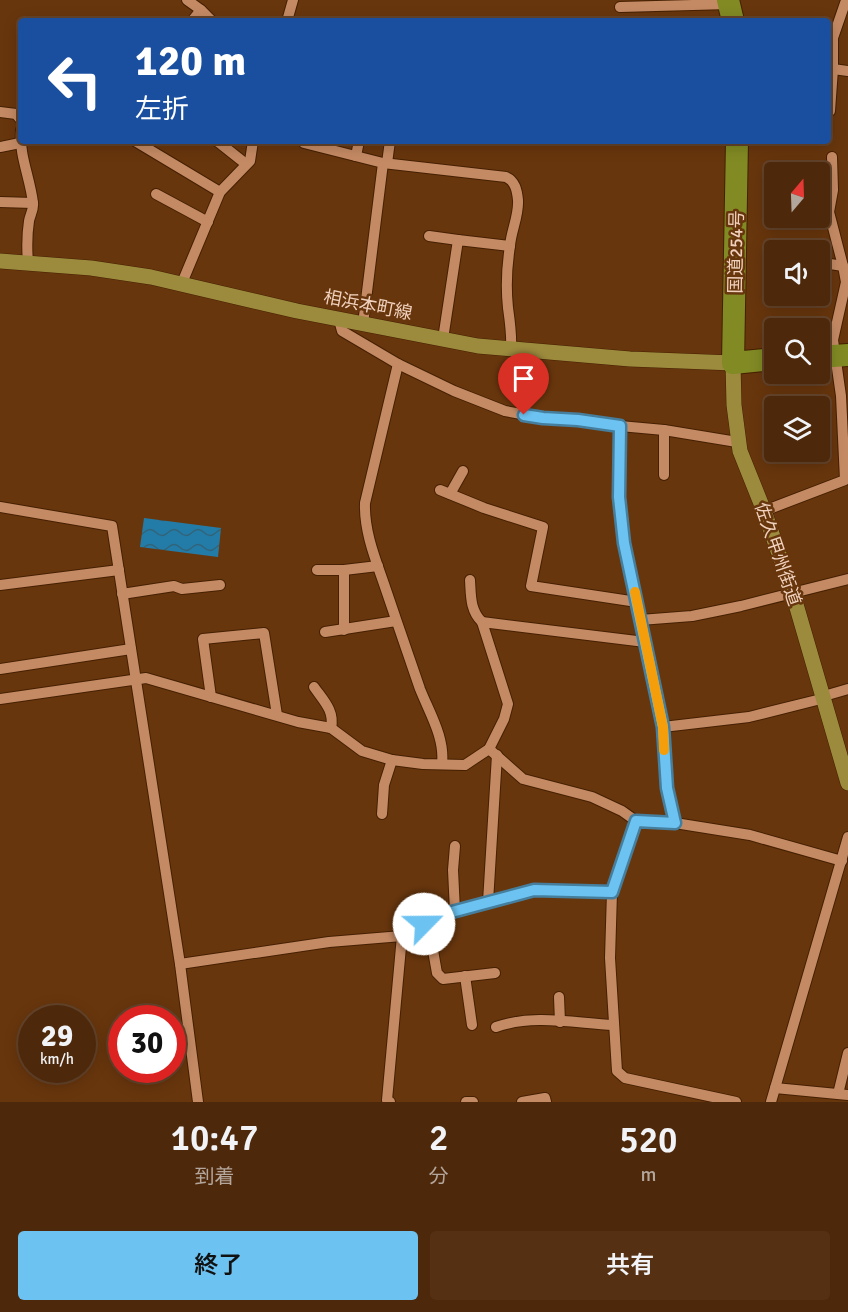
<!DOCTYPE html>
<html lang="ja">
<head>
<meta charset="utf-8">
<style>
  :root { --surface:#4e280a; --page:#553013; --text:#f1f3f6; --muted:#b3a69c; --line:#65442b; --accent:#6cc3f2 }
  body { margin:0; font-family:Signika,"Noto Sans JP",sans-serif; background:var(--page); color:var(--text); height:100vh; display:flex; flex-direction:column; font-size:22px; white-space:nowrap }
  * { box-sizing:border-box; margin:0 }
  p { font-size:20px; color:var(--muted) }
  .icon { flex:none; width:33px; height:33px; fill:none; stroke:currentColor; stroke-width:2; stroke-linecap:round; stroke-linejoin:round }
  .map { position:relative; height:1102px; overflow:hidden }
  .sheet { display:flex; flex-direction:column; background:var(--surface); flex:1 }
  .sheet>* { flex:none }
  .banner { position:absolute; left:18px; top:18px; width:813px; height:126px; border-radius:6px; box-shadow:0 3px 15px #0003,0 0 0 2px var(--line); background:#1a4fa0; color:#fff; overflow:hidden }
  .needle { width:39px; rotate:19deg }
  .fabs { position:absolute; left:764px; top:162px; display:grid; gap:12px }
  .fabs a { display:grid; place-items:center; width:66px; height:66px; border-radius:6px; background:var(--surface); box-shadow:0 3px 15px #0003,0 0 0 2px var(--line); font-size:30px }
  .speed { position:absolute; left:18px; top:1005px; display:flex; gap:12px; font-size:30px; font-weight:700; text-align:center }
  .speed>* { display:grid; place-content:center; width:78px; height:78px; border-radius:50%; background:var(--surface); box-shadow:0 3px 15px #0003,0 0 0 2px var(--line); line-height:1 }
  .speed small { font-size:15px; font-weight:400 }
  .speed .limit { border:9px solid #d22; background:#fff; color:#111 }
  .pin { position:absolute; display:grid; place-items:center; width:51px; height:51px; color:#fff; margin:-62px -26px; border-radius:50% 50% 50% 0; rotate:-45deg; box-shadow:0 0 6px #0007 }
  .pin .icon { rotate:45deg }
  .me { position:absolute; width:66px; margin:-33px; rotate:67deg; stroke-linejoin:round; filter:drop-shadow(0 0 4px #0008) }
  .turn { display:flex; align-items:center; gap:21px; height:126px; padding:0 18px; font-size:27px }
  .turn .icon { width:78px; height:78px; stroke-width:2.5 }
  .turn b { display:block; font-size:42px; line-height:51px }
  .eta { display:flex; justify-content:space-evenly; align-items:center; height:102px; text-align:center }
  .eta b { font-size:36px; font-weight:600; line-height:42px }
  .action { display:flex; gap:12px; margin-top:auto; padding:12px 18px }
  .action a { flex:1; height:69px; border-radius:6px; background:var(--accent); color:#111; font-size:24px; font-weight:600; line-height:69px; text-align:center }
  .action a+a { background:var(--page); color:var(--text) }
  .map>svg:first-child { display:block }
  .water { fill:url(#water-waves) }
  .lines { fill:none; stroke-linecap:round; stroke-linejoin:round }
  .minor-casing { stroke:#452002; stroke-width:12 }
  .major-casing { stroke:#452002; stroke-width:16 }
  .highway-casing { stroke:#452002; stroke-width:24 }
  .minor { stroke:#c48a64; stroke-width:10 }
  .major { stroke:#9c8a3d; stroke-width:15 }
  .highway { stroke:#818a23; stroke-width:22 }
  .route-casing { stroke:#467f9d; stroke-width:15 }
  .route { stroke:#6cc3f2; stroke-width:10 }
  .slow { stroke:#f59e0b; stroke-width:10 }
  .labels { text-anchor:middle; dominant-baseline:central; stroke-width:5; stroke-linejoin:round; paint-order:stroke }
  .street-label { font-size:18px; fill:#f0d1bd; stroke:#68360d }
</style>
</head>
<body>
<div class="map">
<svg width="848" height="1102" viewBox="0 0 848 1102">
  <defs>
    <pattern id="water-waves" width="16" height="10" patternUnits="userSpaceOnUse" patternTransform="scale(1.5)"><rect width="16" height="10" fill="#227ca7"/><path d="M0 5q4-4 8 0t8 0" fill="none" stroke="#31647b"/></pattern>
  </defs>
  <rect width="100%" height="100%" fill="#68360d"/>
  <!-- water -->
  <path class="water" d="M144 518 221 528 218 557 140 547Z"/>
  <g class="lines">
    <!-- minor casing -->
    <g class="minor-casing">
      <g id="minor">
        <path d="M187 0 201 10"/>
        <path d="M620 7 729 4"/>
        <path d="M192 21 201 10 212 21"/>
        <path d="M287 21 293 0"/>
        <path d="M828 38H833V69L848 71"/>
        <path d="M833 38 845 3"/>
        <path d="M830 111 833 69"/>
        <path d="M0 112 16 114 21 120"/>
        <path d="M21 130C19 156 30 177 33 203 34 209 30 215 29 221 27 234 27 250 28 263"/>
        <path d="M135 141 220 192"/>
        <path d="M217 141 246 164"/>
        <path d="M303 141 304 143 383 163 363 324"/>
        <path d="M0 147 20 143"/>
        <path d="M356 156 359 141"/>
        <path d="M832 157 833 190 829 212 843 266"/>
        <path d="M383 163 506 177C515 181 517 190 518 200 519 216 511 231 510 246 507 265 506 289 508 308 510 322 512 335 511 350"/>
        <path d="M387 163 390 141"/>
        <path d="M156 194 208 222"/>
        <path d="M0 202 33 203"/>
        <path d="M429 236 458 240"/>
        <path d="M182 283 220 192 250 161 253 141"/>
        <path d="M339 320 342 331 398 364 454 391 505 411 543 418 578 420 620 426 664 430 737 442"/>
        <path d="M443 339 458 240 510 246"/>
        <path d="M398 364 365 503C364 531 375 558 384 584 396 619 408 655 420 689 430 714 445 738 442 764"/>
        <path d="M620 426 619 497 624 543 663 727 667 788 675 823"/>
        <path d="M664 475V430"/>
        <path d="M440 490 484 508 543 527 531 586 637 602"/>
        <path d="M450 494 463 471"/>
        <path d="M0 507 112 526 180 964 198 1102"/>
        <path d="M764 511 845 480 841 396 833 340 846 282 843 266 830 264"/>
        <path d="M317 570H344L378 566"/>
        <path d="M470 580C471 596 470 610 482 622"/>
        <path d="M0 585 119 570"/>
        <path d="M122 594 174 586 182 589 220 585"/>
        <path d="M640 620 692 616 741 606 848 579"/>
        <path d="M344 630V570"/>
        <path d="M325 632 396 621"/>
        <path d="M0 669 131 649"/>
        <path d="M314 687C323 700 335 711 331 728"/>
        <path d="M211 697 203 639 264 633 277 715"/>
        <path d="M0 699 146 678 298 722 331 728 362 751 392 760 423 764 465 765 489 749 523 779 592 797 622 811 636 821 675 823 750 835 842 861"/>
        <path d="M663 727 749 717 817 700 824 696 848 689"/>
        <path d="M489 749 504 719 508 704 482 622 645 642"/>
        <path d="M382 814 384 785 392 760"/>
        <path d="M636 821 612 892 610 958 617 1071 625 1078 736 1102"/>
        <path d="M488 902 497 755"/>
        <path d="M455 911 453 870 455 846"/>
        <path d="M424 924 432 945 437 973 443 979 495 973"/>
        <path d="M180 964 329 942 402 936 448 913 535 890 612 892"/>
        <path d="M465 976 472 1025"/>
        <path d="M559 997 560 1022"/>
        <path d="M496 1027C533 1014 574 1023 613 1025"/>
        <path d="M775 1088 848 1095"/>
        <path d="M838 1094 848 1053"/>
        <path d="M390 1102 387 1100 402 936"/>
        <path d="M466 1102H473"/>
        <path d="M522 1102 545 1098 546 1102"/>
        <path d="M771 1102 848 837"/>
      </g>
    </g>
    <!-- major casing -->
    <g class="major-casing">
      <path id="major" d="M0 261 91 268 151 277 297 311 478 346 630 359 733 363 734 405 740 451 764 511 793 594 848 783"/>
    </g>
    <!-- highway casing -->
    <g class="highway-casing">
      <g id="highway">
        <path d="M728 0 733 21"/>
        <path d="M737 141 733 363 774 359"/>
        <path d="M819 357 848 355"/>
      </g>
    </g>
    <!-- minor -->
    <use href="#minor" class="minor"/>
    <!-- major -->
    <use href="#major" class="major"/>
    <!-- highway -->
    <use href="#highway" class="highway"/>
  </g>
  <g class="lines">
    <!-- route casing -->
    <g class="route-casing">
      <path id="route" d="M424 924 448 913 534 890 612 892 636 821 675 823 667 788 663 727 624 543 619 497 620 426 578 420 543 418 524 415"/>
    </g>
    <!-- route -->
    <use href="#route" class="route"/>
    <!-- slow -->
    <path class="slow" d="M635 592 663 727 664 750"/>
  </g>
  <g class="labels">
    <!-- street labels -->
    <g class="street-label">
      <text transform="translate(736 252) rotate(-89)">国道254号</text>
      <text transform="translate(368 305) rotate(11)">相浜本町線</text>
      <text transform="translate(778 554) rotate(71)">佐久甲州街道</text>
    </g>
  </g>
</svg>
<div class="fabs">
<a><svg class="needle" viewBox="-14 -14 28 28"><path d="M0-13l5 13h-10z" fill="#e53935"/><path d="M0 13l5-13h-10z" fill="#b3a69c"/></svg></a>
<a><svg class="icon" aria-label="sound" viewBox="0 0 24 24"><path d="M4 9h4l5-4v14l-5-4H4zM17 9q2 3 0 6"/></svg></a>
<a><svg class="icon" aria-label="search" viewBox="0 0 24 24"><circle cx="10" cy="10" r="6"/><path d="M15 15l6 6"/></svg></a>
<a><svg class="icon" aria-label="layers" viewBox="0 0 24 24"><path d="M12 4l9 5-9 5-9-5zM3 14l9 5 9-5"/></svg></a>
</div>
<div class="speed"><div>29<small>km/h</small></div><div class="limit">30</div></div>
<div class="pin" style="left:524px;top:415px;background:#d93025"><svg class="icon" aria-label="arrive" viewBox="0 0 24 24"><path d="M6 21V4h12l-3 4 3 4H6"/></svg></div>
<svg class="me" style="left:424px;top:924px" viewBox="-20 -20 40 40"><circle r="19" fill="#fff"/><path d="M0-13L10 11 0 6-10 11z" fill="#6cc3f2"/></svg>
<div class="banner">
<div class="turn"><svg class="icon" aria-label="left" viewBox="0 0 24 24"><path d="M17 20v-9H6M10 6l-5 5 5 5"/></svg><div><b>120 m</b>左折</div></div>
</div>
</div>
<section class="sheet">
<div class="eta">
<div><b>10:47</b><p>到着</p></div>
<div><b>2</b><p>分</p></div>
<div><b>520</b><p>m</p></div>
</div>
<div class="action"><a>終了</a><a>共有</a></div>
</section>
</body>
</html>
